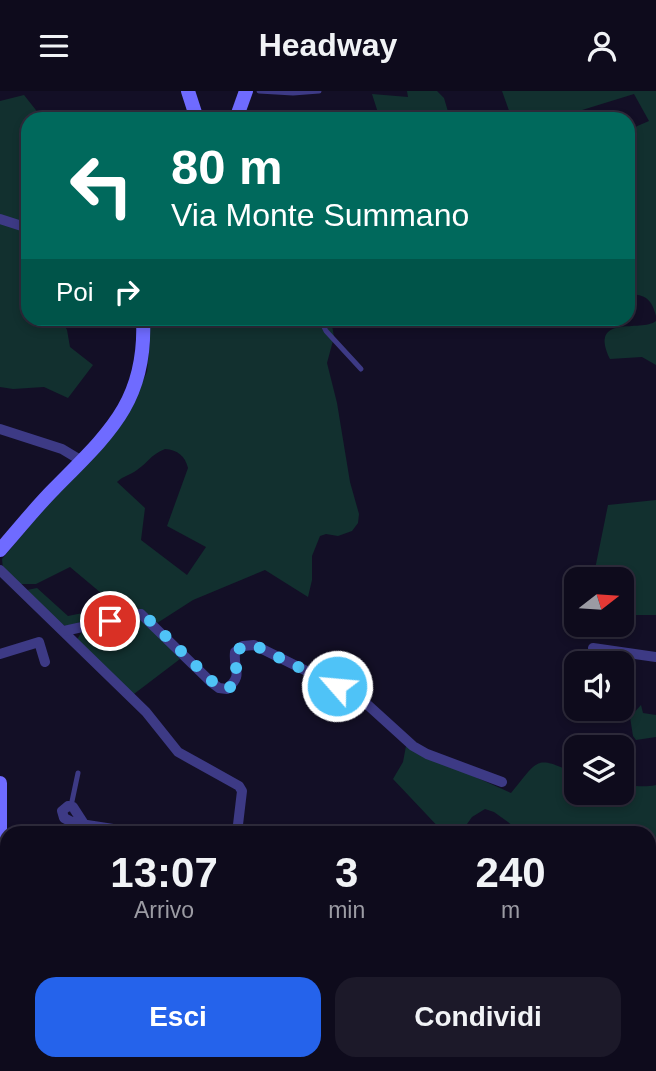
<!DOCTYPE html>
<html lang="it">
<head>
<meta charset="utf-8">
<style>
  :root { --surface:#0e0b1c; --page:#1c1929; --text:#f1f3f6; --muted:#9b9ba3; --line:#2e2b3b; --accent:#2563eb }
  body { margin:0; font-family:Helvetica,sans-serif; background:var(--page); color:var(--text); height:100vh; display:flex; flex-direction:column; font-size:26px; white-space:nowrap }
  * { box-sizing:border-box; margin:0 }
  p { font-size:23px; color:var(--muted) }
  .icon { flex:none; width:38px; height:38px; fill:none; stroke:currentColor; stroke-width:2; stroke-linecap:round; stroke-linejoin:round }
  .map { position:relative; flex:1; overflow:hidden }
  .side { position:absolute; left:0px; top:735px; width:656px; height:245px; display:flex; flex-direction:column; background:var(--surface); border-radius:21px 21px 0 0; box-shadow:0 4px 10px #0003,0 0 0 2px var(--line) }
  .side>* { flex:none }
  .top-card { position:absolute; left:21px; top:21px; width:614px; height:214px; border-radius:21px; box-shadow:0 4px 10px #0003,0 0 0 2px var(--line); background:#00695c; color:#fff; overflow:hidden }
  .needle { width:46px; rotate:73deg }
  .controls { position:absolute; left:564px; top:476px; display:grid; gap:14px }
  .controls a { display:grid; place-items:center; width:70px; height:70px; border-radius:14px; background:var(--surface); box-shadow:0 4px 10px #0003,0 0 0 2px var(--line); font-size:35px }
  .pin { position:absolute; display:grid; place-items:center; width:60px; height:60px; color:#fff; margin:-30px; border:4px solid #fff; border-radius:50%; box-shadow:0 2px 7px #0007 }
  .me { position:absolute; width:77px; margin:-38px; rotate:297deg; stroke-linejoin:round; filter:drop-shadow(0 0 5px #0008) }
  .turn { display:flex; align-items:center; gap:24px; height:147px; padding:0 35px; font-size:32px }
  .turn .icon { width:91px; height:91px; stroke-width:2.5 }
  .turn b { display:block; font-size:49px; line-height:60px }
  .then { display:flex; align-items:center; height:66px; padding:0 35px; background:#0003; gap:14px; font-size:26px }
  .eta { display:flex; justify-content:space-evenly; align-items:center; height:119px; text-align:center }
  .eta b { font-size:42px; font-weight:700; line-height:49px }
  .cta { display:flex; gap:14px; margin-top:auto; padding:14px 35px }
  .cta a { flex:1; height:80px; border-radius:21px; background:var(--accent); color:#fff; font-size:28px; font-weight:700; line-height:80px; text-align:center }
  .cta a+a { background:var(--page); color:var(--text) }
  header { display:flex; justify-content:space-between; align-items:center; height:91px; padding:0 35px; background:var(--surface); font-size:32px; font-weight:700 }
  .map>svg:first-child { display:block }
  .green { fill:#12302f; fill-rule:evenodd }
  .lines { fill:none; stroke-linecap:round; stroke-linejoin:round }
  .lane { stroke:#3d3a85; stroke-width:5 }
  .street { stroke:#3d3a85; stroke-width:10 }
  .secondary { stroke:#6f6bff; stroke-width:14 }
  .route { stroke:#4fc3f7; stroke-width:12; stroke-dasharray:0 21.6 }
</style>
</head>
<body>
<header><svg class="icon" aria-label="menu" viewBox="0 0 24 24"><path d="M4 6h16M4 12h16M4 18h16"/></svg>Headway<svg class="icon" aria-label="person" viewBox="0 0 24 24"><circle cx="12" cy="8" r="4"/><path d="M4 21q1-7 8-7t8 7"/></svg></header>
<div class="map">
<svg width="656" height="980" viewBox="0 0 656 980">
  <rect width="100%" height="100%" fill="#130f26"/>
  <!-- green -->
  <g class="green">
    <path d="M407 0H437L444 7 449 24 445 28H380L372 3 408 6Z"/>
    <path d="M502 0H656V225C652 209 646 203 628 203V39L649 30 634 3 553 28H512Z"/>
    <path d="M24 4 43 28H28V114L22 137 28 141V228H61L67 239 70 256 93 274 68 307 44 296 13 298 0 296V10Z"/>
    <path d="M147 228H331L334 246 327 272 337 312 350 391 359 423 358 432 352 440 338 445 326 443 320 445 312 465V489L308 506 265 479 193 509 151 536 180 568 130 606 75 552 84 537 127 528 124 520 66 535 61 533 27 499 37 497 68 525 102 518 107 513V507L70 476 36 493H20L3 478 2 468 131 315 147 281 150 247ZM165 358C178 359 185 365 188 377L167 435 206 456 187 484 141 449 145 417 117 391C123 385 130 384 137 379 150 370 149 365 165 358Z"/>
    <path d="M656 230V274L642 266 610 268C588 222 641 242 656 230Z"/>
    <path d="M656 409V524H621V488H593L608 414Z"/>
    <path d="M641 614 643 622 656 624V646L636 649 633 645 630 626Z"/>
    <path d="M406 655 511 702C539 669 534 663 576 683V702H621V695C634 694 643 697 656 694V748L649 754V742H523L494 721 485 718 472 726 462 740 444 742 393 688 403 671Z"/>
    <path d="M188 973H343L349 980H187Z"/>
  </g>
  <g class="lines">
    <!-- lane -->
    <g class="lane">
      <path d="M259 0 293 2 319 0"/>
      <path d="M320 228 326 240 361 278"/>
      <path d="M71 715 78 682"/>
    </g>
    <!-- street -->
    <g class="street">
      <path d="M0 128 28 137"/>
      <path d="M0 338 62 358 82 370"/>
      <path d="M0 479 146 621 178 661 239 695 242 700 237 742"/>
      <path d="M64 540 141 523 211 591 219 597 227 598C244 583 233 580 235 561L243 555 254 554 359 606 413 655 427 663 502 691"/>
      <path d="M593 557 656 566"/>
      <path d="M0 563 39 551 45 571"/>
      <path d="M84 733 73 716 68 715 62 720 64 727 74 732 139 742"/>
      <path d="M649 766 656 760"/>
      <path d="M0 804 7 809"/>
      <path d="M7 815 4 831 7 898"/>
      <path d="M348 973 354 980"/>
      <path d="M401 973 411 980"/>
      <path d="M10 980V973"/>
      <path d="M188 980V973"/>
      <path d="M437 980 439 973"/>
      <path d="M460 980 465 973"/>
    </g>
    <!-- secondary -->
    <g class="secondary">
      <path d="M188 0 197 28"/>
      <path d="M236 28 246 0"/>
      <path d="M0 459C18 439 35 417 54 398 108 343 147 311 143 228"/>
      <path d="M0 692V757"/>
    </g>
  </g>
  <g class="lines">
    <!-- route -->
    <path class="route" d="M110 530 141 523 145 525 219 597 228 598C244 583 233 580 235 561L243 555 254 554 337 595"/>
  </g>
</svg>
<div class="controls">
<a><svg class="needle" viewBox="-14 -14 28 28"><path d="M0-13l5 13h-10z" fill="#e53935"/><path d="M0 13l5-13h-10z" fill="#9b9ba3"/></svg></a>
<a><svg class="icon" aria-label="sound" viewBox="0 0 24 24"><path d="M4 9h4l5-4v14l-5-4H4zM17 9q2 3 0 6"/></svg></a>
<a><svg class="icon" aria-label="layers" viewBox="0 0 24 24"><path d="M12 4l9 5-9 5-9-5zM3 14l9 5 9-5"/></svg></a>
</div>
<div class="pin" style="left:110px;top:530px;background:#d93025"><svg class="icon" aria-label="arrive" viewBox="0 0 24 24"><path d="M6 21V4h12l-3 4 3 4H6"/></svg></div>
<svg class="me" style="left:337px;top:595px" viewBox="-20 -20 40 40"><circle r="17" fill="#4fc3f7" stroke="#fff" stroke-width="3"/><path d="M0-11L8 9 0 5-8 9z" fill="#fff"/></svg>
<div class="top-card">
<div class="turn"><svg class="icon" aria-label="left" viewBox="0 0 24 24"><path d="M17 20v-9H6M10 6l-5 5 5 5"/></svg><div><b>80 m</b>Via Monte Summano</div></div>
<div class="then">Poi<svg class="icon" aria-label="right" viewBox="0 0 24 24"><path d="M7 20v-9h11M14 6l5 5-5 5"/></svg></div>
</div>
<section class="side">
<div class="eta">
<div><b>13:07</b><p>Arrivo</p></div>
<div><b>3</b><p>min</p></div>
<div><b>240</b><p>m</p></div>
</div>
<div class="cta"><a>Esci</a><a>Condividi</a></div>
</section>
</div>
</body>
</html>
